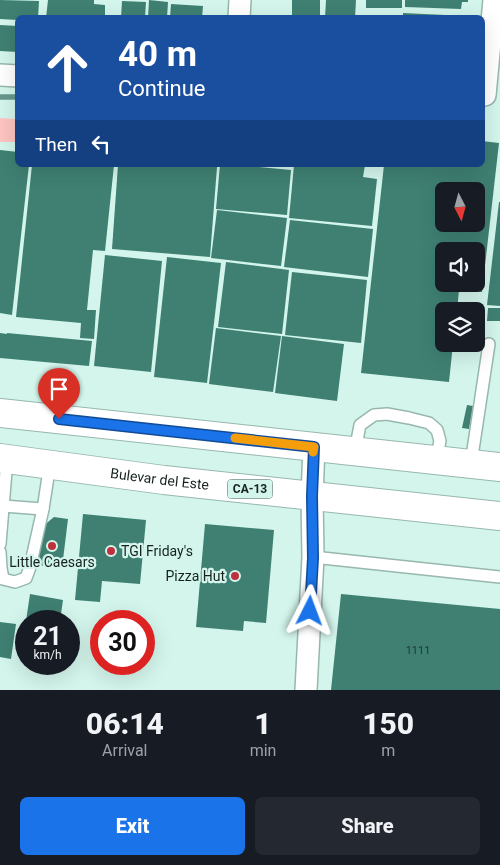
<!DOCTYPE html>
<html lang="en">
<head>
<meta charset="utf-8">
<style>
  :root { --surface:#171b24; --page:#242831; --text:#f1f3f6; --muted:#9ea1a6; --accent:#1a73e8 }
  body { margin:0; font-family:Roboto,sans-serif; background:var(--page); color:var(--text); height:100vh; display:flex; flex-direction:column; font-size:19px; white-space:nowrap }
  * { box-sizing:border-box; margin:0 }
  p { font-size:16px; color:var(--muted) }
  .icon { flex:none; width:28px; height:28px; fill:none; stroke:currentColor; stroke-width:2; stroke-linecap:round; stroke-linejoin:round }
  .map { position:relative; height:690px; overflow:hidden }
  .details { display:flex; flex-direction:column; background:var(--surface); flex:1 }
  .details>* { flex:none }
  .hud { position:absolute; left:15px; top:15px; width:470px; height:152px; border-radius:8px; box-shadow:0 5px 20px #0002; background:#1a4fa0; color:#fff; overflow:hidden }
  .needle { width:32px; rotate:174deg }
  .tools { position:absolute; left:435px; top:182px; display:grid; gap:10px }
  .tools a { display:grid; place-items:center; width:50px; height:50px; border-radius:8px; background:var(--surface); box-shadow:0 5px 20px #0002; font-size:25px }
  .speed { position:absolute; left:15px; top:610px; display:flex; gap:10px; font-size:25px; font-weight:700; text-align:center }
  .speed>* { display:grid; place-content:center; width:65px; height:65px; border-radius:50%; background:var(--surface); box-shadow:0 5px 20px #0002; line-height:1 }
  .speed small { font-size:12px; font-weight:400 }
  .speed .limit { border:8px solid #d22; background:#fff; color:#111 }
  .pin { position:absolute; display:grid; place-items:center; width:42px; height:42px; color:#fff; margin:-51px -21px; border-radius:50% 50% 50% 0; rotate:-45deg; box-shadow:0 0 5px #0007 }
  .pin .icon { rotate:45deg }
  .me { position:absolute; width:55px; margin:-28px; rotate:3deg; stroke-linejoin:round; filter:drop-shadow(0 0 4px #0008) }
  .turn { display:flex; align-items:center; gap:18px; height:105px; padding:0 20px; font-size:22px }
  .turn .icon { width:65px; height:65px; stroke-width:2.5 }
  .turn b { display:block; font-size:35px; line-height:42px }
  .then { display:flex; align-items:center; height:48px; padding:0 20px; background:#0003; gap:10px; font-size:19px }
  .eta { display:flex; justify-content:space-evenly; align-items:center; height:85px; text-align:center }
  .eta b { font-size:30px; font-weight:800; line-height:35px }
  .primary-button { display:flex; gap:10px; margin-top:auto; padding:10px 20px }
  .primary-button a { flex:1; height:58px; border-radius:8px; background:var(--accent); color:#fff; font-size:20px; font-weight:800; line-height:58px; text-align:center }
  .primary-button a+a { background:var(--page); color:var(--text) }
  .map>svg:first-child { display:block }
  .green { fill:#fdc4c1 }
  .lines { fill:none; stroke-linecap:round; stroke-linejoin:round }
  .stream { stroke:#65978c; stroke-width:5.5 }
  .building { fill:#3f8073; fill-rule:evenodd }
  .lane-casing { stroke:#97b7af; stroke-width:14 }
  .street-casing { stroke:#97b7af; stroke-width:24 }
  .highway-casing { stroke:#97b7af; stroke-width:30 }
  .lane { stroke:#fff; stroke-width:11 }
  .street { stroke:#fff; stroke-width:21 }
  .highway { stroke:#fff; stroke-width:28 }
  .route-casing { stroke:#114b97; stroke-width:12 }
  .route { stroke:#1a73e8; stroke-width:9 }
  .slow { stroke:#f59e0b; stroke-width:9 }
  .poi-dot { fill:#c02f3c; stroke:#d3f5ec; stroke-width:2 }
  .labels { text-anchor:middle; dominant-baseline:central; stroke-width:4.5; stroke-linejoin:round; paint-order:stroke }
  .number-label { font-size:11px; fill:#203a34 }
  .shield { fill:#d3f5ec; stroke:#4f615c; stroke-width:1 }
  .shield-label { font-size:12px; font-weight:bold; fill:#16221f }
  .street-label { font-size:14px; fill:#16221f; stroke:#d3f5ec }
  .poi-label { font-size:14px; fill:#16221f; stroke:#d3f5ec; text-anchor:start }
</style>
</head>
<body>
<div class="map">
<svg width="500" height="690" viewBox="0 0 500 690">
  <rect width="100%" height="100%" fill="#d3f5ec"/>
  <!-- green -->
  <path class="green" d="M0 118 17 119V142H0Z"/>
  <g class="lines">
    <!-- stream -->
    <path class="stream" d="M0 97H18"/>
  </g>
  <!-- building -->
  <g class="building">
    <path d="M0 0 39 1 38 18H18V20L0 19Z"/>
    <path d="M48 0H94V4L105 5V18H46Z"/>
    <path d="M149 0 168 2 167 18H148Z"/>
    <path d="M292 0H320V16L292 15Z"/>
    <path d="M326 0H356L355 18H325Z"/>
    <rect x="366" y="0" width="36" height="8"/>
    <path d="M405 0H468V2H462L461 9 405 7Z"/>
    <path d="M122 1 146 2 145 18H121Z"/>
    <path d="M171 4 203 6 202 18H170Z"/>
    <path d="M403 13 445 15V18H403Z"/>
    <path d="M0 25 18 26V52L0 51Z"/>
    <path d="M482 141 499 143 482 292 459 290 457 311H444V344H453L449 382 361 373 384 165H482ZM444 191H476V224H444ZM444 251H476V284H444Z"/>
    <path d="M0 150 18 152V165H29L12 315 0 313Z"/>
    <path d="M32 165H114L105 251 93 250 87 310H96L94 339 80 338 81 323 16 317Z"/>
    <path d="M118 165H186L217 167 210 257 112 249Z"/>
    <path d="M220 165H238L291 170 287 215 216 209Z"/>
    <path d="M294 165H365L363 177 377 179 372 226 289 218Z"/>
    <path d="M499 202H500V306L487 305Z"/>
    <path d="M217 210 287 218 281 266 211 258Z"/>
    <path d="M290 220 373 229 368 277 284 267Z"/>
    <path d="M105 255 162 261 151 372 94 366Z"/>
    <path d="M167 257 221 263 207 383 154 377Z"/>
    <path d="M226 262 289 270 282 334 218 327Z"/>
    <path d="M292 272 367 280 361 343 285 335Z"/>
    <path d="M488 308H500V321H487Z"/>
    <path d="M216 328 281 336 273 392 209 384Z"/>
    <path d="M0 333 7 334V333L92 341 89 366 0 358Z"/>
    <path d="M282 336 344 344 337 401 275 393Z"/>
    <path d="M467 405 473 406 469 429 462 428Z"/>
    <path d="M83 514 146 520 140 584 102 581 100 602 75 600Z"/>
    <path d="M54 517 68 519 62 568 38 565 42 527Z"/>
    <path d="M205 524 274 530 266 623 244 621 243 631 196 627Z"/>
    <path d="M30 594 63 600 60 621H26Z"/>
    <path d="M341 594 500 609V690H331Z"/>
    <path d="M0 622 16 624 11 659 0 657Z"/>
  </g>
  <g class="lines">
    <!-- lane casing -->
    <g class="lane-casing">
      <g id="lane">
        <path d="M355 451 360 425 374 415 387 414 409 418 429 423 437 430 440 441 436 460"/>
        <path d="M471 463 489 344"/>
        <path d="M3 506 43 509"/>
        <path d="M0 544 7 459"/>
        <path d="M0 552 1 568 3 579 15 582 26 578 30 567 43 509 50 464"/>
        <path d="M313 557 500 577"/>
      </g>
    </g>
    <!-- street casing -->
    <g class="street-casing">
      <g id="street">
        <path d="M239 18 240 0"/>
        <path d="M0 75 18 76"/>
        <path d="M485 95 494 0"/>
        <path d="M306 690 313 557 312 496 314 447"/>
      </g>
    </g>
    <!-- highway casing -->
    <g class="highway-casing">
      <g id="highway">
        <path d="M0 413 500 467"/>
        <path id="s1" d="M0 458 164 480 500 516"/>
      </g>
    </g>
    <!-- lane -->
    <use href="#lane" class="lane"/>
    <!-- street -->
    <use href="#street" class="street"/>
    <!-- highway -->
    <use href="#highway" class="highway"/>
  </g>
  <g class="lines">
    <!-- route casing -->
    <g class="route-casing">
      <path id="route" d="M59 419 314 447 312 496 313 558 310 611"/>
    </g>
    <!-- route -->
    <use href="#route" class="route"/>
    <!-- slow -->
    <path class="slow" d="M235 438 314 447 313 452"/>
  </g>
  <!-- markers -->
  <g class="poi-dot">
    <circle cx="52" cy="546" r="5"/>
    <circle cx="111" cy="551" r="5"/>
    <circle cx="235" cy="576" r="5"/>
  </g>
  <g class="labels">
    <!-- number labels -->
    <g class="number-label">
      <text x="418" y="650">1111</text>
    </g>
    <!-- shield labels -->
    <rect class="shield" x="227.5" y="479.5" width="45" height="19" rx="4"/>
    <g class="shield-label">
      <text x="250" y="489">CA-13</text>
    </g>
    <!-- street labels -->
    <g class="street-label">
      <text stroke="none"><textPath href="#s1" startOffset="161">Bulevar del Este</textPath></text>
    </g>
    <!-- poi labels -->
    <g class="poi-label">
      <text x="121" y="551">TGI Friday's</text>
      <text x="52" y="562" text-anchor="middle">Little Caesars</text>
      <text x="225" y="576" text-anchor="end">Pizza Hut</text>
    </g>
  </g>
</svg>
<div class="tools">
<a><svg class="needle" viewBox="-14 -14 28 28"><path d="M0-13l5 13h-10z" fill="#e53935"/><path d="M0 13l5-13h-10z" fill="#9ea1a6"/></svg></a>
<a><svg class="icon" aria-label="sound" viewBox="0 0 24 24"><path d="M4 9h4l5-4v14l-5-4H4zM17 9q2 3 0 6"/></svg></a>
<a><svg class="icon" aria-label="layers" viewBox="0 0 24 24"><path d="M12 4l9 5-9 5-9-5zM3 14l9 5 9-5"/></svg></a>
</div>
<div class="speed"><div>21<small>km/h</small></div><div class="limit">30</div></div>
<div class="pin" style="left:59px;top:419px;background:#d93025"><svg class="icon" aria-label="arrive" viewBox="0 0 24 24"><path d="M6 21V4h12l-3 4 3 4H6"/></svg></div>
<svg class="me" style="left:310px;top:611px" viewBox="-20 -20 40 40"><path d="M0-17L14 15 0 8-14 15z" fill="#1a73e8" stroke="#fff" stroke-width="4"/></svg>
<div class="hud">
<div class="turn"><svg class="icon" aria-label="ahead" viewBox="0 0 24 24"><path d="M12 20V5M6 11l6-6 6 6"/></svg><div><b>40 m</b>Continue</div></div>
<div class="then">Then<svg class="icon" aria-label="left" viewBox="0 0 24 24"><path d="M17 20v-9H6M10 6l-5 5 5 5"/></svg></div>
</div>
</div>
<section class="details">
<div class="eta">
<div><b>06:14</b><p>Arrival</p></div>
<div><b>1</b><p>min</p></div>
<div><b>150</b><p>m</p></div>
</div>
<div class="primary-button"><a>Exit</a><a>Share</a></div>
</section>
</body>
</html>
